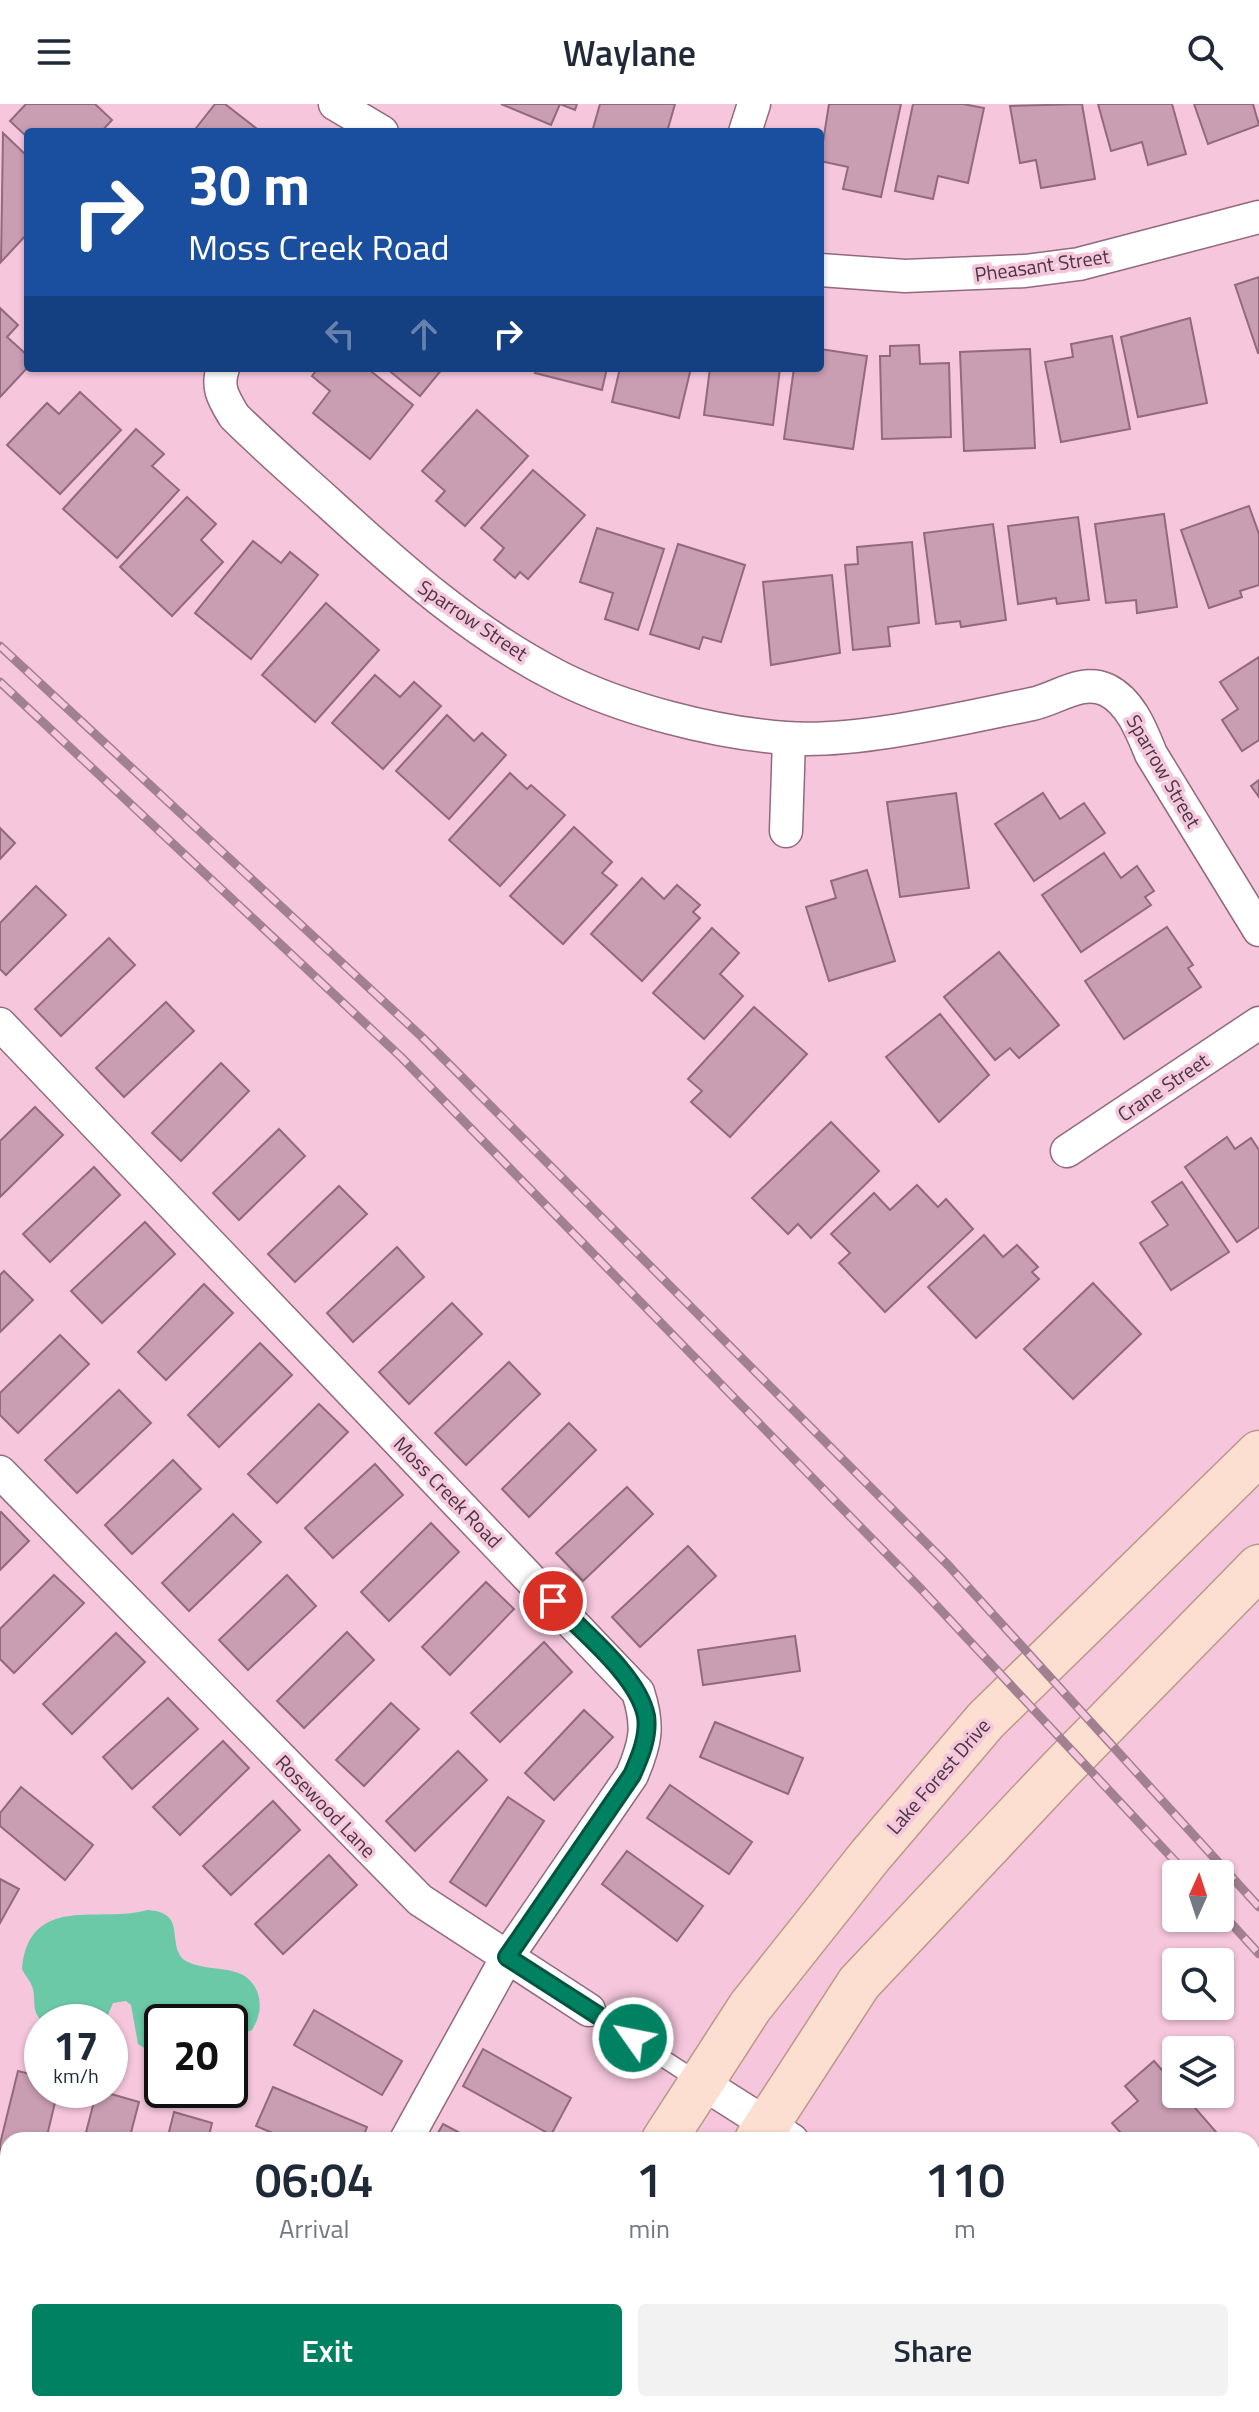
<!DOCTYPE html>
<html lang="en">
<head>
<meta charset="utf-8">
<style>
  :root { --surface:#fff; --page:#f2f2f3; --text:#1f2937; --muted:#747a83; --accent:#008162 }
  body { margin:0; font-family:"Titillium Web",sans-serif; background:var(--page); color:var(--text); height:100vh; display:flex; flex-direction:column; font-size:30px; white-space:nowrap }
  * { box-sizing:border-box; margin:0 }
  p { font-size:26px; color:var(--muted) }
  .icon { flex:none; width:44px; height:44px; fill:none; stroke:currentColor; stroke-width:2; stroke-linecap:round; stroke-linejoin:round }
  .map { position:relative; flex:1; overflow:hidden }
  .details { position:absolute; left:0px; top:2028px; width:1260px; height:280px; display:flex; flex-direction:column; background:var(--surface); border-radius:24px 24px 0 0; box-shadow:0 2px 6px #0004 }
  .details>* { flex:none }
  .guide { position:absolute; left:24px; top:24px; width:800px; height:244px; border-radius:8px; box-shadow:0 2px 6px #0004; background:#1a4fa0; color:#fff; overflow:hidden }
  .needle { width:52px; rotate:3deg }
  .fabs { position:absolute; left:1162px; top:1756px; display:grid; gap:16px }
  .fabs a { display:grid; place-items:center; width:72px; height:72px; border-radius:8px; background:var(--surface); box-shadow:0 2px 6px #0004; font-size:40px }
  .speed { position:absolute; left:24px; top:1900px; display:flex; gap:16px; font-size:40px; font-weight:700; text-align:center }
  .speed>* { display:grid; place-content:center; width:104px; height:104px; border-radius:50%; background:var(--surface); box-shadow:0 2px 6px #0004; line-height:1 }
  .speed small { font-size:20px; font-weight:400 }
  .speed .limit { border:4px solid #111; border-radius:12px; background:#fff; color:#111 }
  .pin { position:absolute; display:grid; place-items:center; width:68px; height:68px; color:#fff; margin:-34px; border:4px solid #fff; border-radius:50%; box-shadow:0 2px 8px #0007 }
  .me { position:absolute; width:88px; margin:-44px; rotate:303deg; stroke-linejoin:round; filter:drop-shadow(0 0 6px #0008) }
  .turn { display:flex; align-items:center; gap:28px; height:168px; padding:0 32px; font-size:36px }
  .turn .icon { width:104px; height:104px; stroke-width:2.5 }
  .turn b { display:block; font-size:56px; line-height:68px }
  .lanes { display:flex; align-items:center; height:76px; padding:0 32px; background:#0003; justify-content:center; gap:40px; direction:ltr }
  .lanes .off { opacity:.35 }
  .eta { display:flex; justify-content:space-evenly; align-items:center; height:136px; text-align:center }
  .eta b { font-size:48px; font-weight:600; line-height:56px }
  .action { display:flex; gap:16px; margin-top:auto; padding:16px 32px }
  .action a { flex:1; height:92px; border-radius:8px; background:var(--accent); color:#fff; font-size:32px; font-weight:600; line-height:92px; text-align:center }
  .action a+a { background:var(--page); color:var(--text) }
  header { display:flex; justify-content:space-between; align-items:center; height:104px; padding:0 32px; background:var(--surface); font-size:36px; font-weight:600 }
  .map>svg:first-child { display:block }
  .water { fill:#6cc9a8 }
  .building { fill:#c99db2; stroke:#92697d; stroke-width:2 }
  .lines { fill:none; stroke-linecap:round; stroke-linejoin:round }
  .lane-casing { stroke:#92697d; stroke-width:19 }
  .street-casing { stroke:#92697d; stroke-width:35 }
  .primary-casing { stroke:#bc9789; stroke-width:47 }
  .lane { stroke:#fff; stroke-width:16 }
  .street { stroke:#fff; stroke-width:32 }
  .primary { stroke:#fcdfd0; stroke-width:44 }
  .rail-casing { stroke:#a18090; stroke-width:9 }
  .rail { stroke:#f5c6dc; stroke-width:6; stroke-dasharray:18; stroke-linecap:butt }
  .route-casing { stroke:#005440; stroke-width:20 }
  .route { stroke:#008162; stroke-width:14 }
  .labels { text-anchor:middle; dominant-baseline:central; stroke-width:7; stroke-linejoin:round; paint-order:stroke }
  .street-label { font-size:20px; fill:#493740; stroke:#f5c6dc }
</style>
</head>
<body>
<header><svg class="icon" aria-label="menu" viewBox="0 0 24 24"><path d="M4 6h16M4 12h16M4 18h16"/></svg>Waylane<svg class="icon" aria-label="search" viewBox="0 0 24 24"><circle cx="10" cy="10" r="6"/><path d="M15 15l6 6"/></svg></header>
<div class="map">
<svg width="1259" height="2308" viewBox="0 0 1259 2308">
  <rect width="100%" height="100%" fill="#f5c6dc"/>
  <!-- water -->
  <path class="water" d="M147 1806C188 1808 166 1839 184 1856 209 1871 247 1856 258 1890 262 1904 259 1914 252 1926L230 1935V1918H162V1955L138 1940 131 1901 126 1897 113 1899 105 1918H43C31 1907 36 1899 33 1885 31 1877 25 1872 22 1865 29 1788 102 1820 147 1806Z"/>
  <!-- building -->
  <g class="building">
    <path d="M26 0H95L112 16 101 28H28V34L10 17Z"/>
    <path d="M215 0H225L261 28H193Z"/>
    <path d="M501 0H577L575 6 560 0 551 21Z"/>
    <path d="M600 0H675L667 28H592Z"/>
    <path d="M829 0H901L881 93 843 85 848 63 820 57Z"/>
    <path d="M913 0H963L984 4 968 79 938 72 933 95 895 87Z"/>
    <path d="M1082 0 1095 75 1041 84 1036 56 1020 59 1010 2Z"/>
    <path d="M1098 0H1172L1186 50 1148 61 1142 38 1111 47Z"/>
    <path d="M1194 0H1253L1259 21 1208 40Z"/>
    <path d="M3 29 28 53V129L1 158Z"/>
    <path d="M1259 173V249H1258L1235 181Z"/>
    <path d="M0 204 18 221 7 233 28 252V263L0 293Z"/>
    <path d="M1190 214 1207 299 1138 313 1121 233Z"/>
    <path d="M1112 232 1130 325 1061 338 1045 258 1073 253 1071 240Z"/>
    <path d="M919 241 920 260 949 259 951 333 882 335 880 252H890V242Z"/>
    <path d="M820 245 867 252 853 345 784 335 794 264H820Z"/>
    <path d="M1030 245 1035 344 964 347 960 248Z"/>
    <path d="M318 264H367L413 301 370 355 313 309 330 287 312 272Z"/>
    <path d="M386 264H443L420 292Z"/>
    <path d="M537 264H607L602 286 535 269Z"/>
    <path d="M620 264H691L679 314 612 298Z"/>
    <path d="M710 264H780L773 321 704 311Z"/>
    <path d="M80 288 121 326 60 390 7 341 47 299 59 310Z"/>
    <path d="M477 306 528 352 465 422 436 397 445 387 422 367Z"/>
    <path d="M136 325 164 350 152 362 179 386 117 454 63 405Z"/>
    <path d="M533 366 585 411 528 475 520 468 515 474 494 456 504 444 481 424Z"/>
    <path d="M187 393 216 420 201 436 223 458 172 512 120 463Z"/>
    <path d="M1249 402 1259 430V481L1240 487 1242 493 1209 504 1181 426Z"/>
    <path d="M1164 410 1177 503 1137 509 1136 496 1106 499 1095 420Z"/>
    <path d="M1078 413 1089 496 1057 500 1056 494 1018 500 1008 422Z"/>
    <path d="M993 420 1006 516 961 523 960 517 936 520 924 429Z"/>
    <path d="M597 424 664 445 638 526 605 515 613 489 580 478Z"/>
    <path d="M253 437 281 459 290 448 318 471 251 555 195 509Z"/>
    <path d="M912 438 919 519 888 523 890 542 853 546 845 461 858 460 857 443Z"/>
    <path d="M678 440 745 461 721 538 703 533 699 545 650 530Z"/>
    <path d="M832 471 840 549 771 561 763 478Z"/>
    <path d="M326 499 379 546 315 618 262 571Z"/>
    <path d="M1259 553V636L1242 647 1222 616 1238 605 1220 578Z"/>
    <path d="M375 571 400 593 414 578 441 602 383 665 332 619Z"/>
    <path d="M447 611 474 637 482 629 506 651 449 715 396 667Z"/>
    <path d="M510 669 527 685 531 681 565 711 500 782 449 736Z"/>
    <path d="M1259 676V693L1251 682Z"/>
    <path d="M956 689 969 784 900 793 887 698Z"/>
    <path d="M1043 689 1060 715 1084 699 1105 729 1034 777 995 720Z"/>
    <path d="M574 723 612 758 602 769 617 781 563 840 510 792Z"/>
    <path d="M0 724 15 739 0 755Z"/>
    <path d="M1104 749 1121 774 1137 762 1154 787 1145 793 1151 801 1081 848 1042 791Z"/>
    <path d="M867 766 895 857 829 877 806 803 836 794 831 777Z"/>
    <path d="M642 774 664 795 677 781 700 801 693 808 700 814 642 877 591 830Z"/>
    <path d="M36 782 66 811 6 871 0 865V819Z"/>
    <path d="M1167 823 1193 861 1188 864 1201 883 1124 935 1085 877Z"/>
    <path d="M712 824 739 849 720 870 743 892 704 935 653 889Z"/>
    <path d="M109 834 135 861 61 932 35 905Z"/>
    <path d="M999 848 1059 921 1019 954 1010 944 995 956 944 893Z"/>
    <path d="M166 898 194 927 124 993 96 964Z"/>
    <path d="M754 903 807 950 730 1033 691 998 702 987 688 975Z"/>
    <path d="M940 910 989 971 939 1018 886 953Z"/>
    <path d="M221 959 249 987 181 1057 152 1029Z"/>
    <path d="M35 1003 63 1031 0 1093V1037Z"/>
    <path d="M831 1018 879 1067 811 1134 798 1120 788 1130 752 1094Z"/>
    <path d="M279 1025 305 1052 239 1116 213 1089Z"/>
    <path d="M1227 1033 1235 1045 1251 1034 1259 1046V1123L1237 1138 1185 1063Z"/>
    <path d="M94 1063 120 1091 50 1158 23 1130Z"/>
    <path d="M1182 1078 1229 1148 1171 1186 1140 1139 1168 1121 1152 1098Z"/>
    <path d="M917 1081 938 1103 946 1095 973 1125 885 1208 839 1159 850 1149 831 1130 874 1089 890 1106Z"/>
    <path d="M339 1082 367 1110 295 1178 268 1150Z"/>
    <path d="M145 1118 175 1150 102 1219 71 1187Z"/>
    <path d="M984 1131 1003 1153 1017 1141 1038 1163 1032 1168 1039 1175 976 1234 928 1183Z"/>
    <path d="M397 1143 424 1173 353 1238 327 1209Z"/>
    <path d="M4 1167 33 1196 0 1228V1171Z"/>
    <path d="M1093 1179 1141 1230 1073 1295 1024 1245Z"/>
    <path d="M204 1180 233 1209 166 1276 138 1248Z"/>
    <path d="M452 1199 482 1230 409 1300 379 1268Z"/>
    <path d="M60 1231 89 1260 18 1329 0 1311V1289Z"/>
    <path d="M260 1239 292 1271 219 1343 188 1311Z"/>
    <path d="M509 1258 540 1290 466 1361 435 1329Z"/>
    <path d="M119 1286 151 1319 77 1389 45 1356Z"/>
    <path d="M319 1300 348 1328 277 1399 248 1370Z"/>
    <path d="M569 1319 596 1346 529 1413 502 1385Z"/>
    <path d="M173 1356 201 1385 132 1450 105 1421Z"/>
    <path d="M375 1360 403 1391 333 1454 305 1424Z"/>
    <path d="M627 1383 653 1410 583 1477 556 1449Z"/>
    <path d="M1 1408 29 1437 0 1466V1409Z"/>
    <path d="M233 1410 261 1438 189 1507 162 1479Z"/>
    <path d="M431 1419 459 1448 389 1517 361 1488Z"/>
    <path d="M688 1442 716 1472 640 1543 612 1513Z"/>
    <path d="M54 1471 84 1499 14 1569 0 1555V1525Z"/>
    <path d="M287 1471 316 1502 248 1566 219 1536Z"/>
    <path d="M486 1478 514 1505 450 1571 422 1543Z"/>
    <path d="M347 1528 374 1556 304 1624 277 1597Z"/>
    <path d="M116 1529 145 1558 72 1630 43 1600Z"/>
    <path d="M795 1532 800 1567 703 1581 698 1546Z"/>
    <path d="M544 1538 572 1568 500 1638 471 1609Z"/>
    <path d="M168 1594 198 1625 132 1685 103 1653Z"/>
    <path d="M391 1599 419 1625 364 1682 336 1656Z"/>
    <path d="M584 1606 613 1633 554 1696 525 1669Z"/>
    <path d="M715 1618 803 1654 788 1690 700 1653Z"/>
    <path d="M223 1637 249 1664 180 1731 153 1703Z"/>
    <path d="M458 1647 487 1676 415 1747 386 1717Z"/>
    <path d="M670 1681 752 1738 729 1770 647 1714Z"/>
    <path d="M21 1683 93 1741 65 1776 0 1722V1709Z"/>
    <path d="M508 1693 544 1717 486 1802 450 1778Z"/>
    <path d="M273 1697 300 1726 231 1791 203 1762Z"/>
    <path d="M627 1747 703 1802 677 1837 602 1780Z"/>
    <path d="M329 1751 357 1781 283 1850 255 1820Z"/>
    <path d="M0 1775 19 1785 0 1819Z"/>
    <path d="M314 1906 402 1957 382 1991 294 1941Z"/>
    <path d="M483 1945 571 1994 551 2031 463 1982Z"/>
    <path d="M1154 1957 1176 1982V1990H1183L1223 2036H1127L1112 2019 1138 1997 1125 1982Z"/>
    <path d="M18 1967 42 1973V1986H58L46 2036H8V2063L0 2061V2040Z"/>
    <path d="M273 1983 367 2023 362 2036H289L256 2022Z"/>
    <path d="M97 1986 139 1998 129 2036H84Z"/>
    <path d="M174 2008 212 2019 208 2036H167Z"/>
    <path d="M443 2020 473 2036H434Z"/>
    <path d="M0 2132 6 2134 0 2163Z"/>
    <path d="M1257 2156 1259 2159V2271L1252 2263V2160Z"/>
    <path d="M0 2266 8 2268V2300H28L26 2308H0Z"/>
    <path d="M71 2300H96L113 2304 112 2308H68Z"/>
    <path d="M335 2300H417L414 2308H355Z"/>
    <path d="M1179 2300H1221L1212 2308H1185Z"/>
  </g>
  <g class="lines">
    <!-- lane casing -->
    <g class="lane-casing">
      <path id="lane" d="M589 1906 698 1977"/>
    </g>
    <!-- street casing -->
    <g class="street-casing">
      <g id="street">
        <path d="M335 0 382 28"/>
        <path d="M745 28 754 0"/>
        <path d="M820 166 905 172 1025 167 1079 160 1259 113"/>
        <path d="M223 264C216 284 224 295 234 312 265 343 299 372 332 402 402 466 474 530 559 573 622 605 715 629 786 634 854 640 963 614 1032 600 1057 595 1081 574 1107 586 1131 598 1142 628 1151 650L1259 826"/>
        <path d="M786 727 789 635"/>
        <path d="M0 920 638 1588C649 1622 646 1638 632 1671L507 1853 406 2036"/>
        <path d="M1067 1047 1259 919"/>
        <path d="M0 1368 420 1796 589 1906"/>
        <path d="M699 1977 792 2036"/>
        <path d="M0 2091 8 2093"/>
        <path d="M1087 2300 1094 2308"/>
        <path d="M275 2308 278 2300"/>
      </g>
    </g>
    <!-- primary casing -->
    <g class="primary-casing">
      <g id="primary">
        <path d="M664 2036 750 1903 870 1752 986 1616 1259 1349"/>
        <path d="M757 2036 859 1879 1058 1668 1259 1463"/>
        <path d="M519 2308 522 2300"/>
        <path d="M606 2308 609 2300"/>
      </g>
    </g>
    <!-- lane -->
    <use href="#lane" class="lane"/>
    <!-- street -->
    <use href="#street" class="street"/>
    <!-- primary -->
    <use href="#primary" class="primary"/>
    <!-- rail casing -->
    <g class="rail-casing">
      <g id="rail">
        <path d="M0 542 422 933 948 1461 1259 1803"/>
        <path d="M0 578 401 953 922 1486 1187 1770"/>
        <path d="M1220 1807 1259 1850"/>
      </g>
    </g>
    <!-- rail -->
    <use href="#rail" class="rail"/>
  </g>
  <g class="lines">
    <!-- route casing -->
    <g class="route-casing">
      <path id="route" d="M553 1497C581 1527 638 1571 646 1612 649 1632 640 1653 632 1671L507 1853 633 1934"/>
    </g>
    <!-- route -->
    <use href="#route" class="route"/>
  </g>
  <g class="labels">
    <!-- street labels -->
    <g class="street-label">
      <text transform="translate(1042 161) rotate(-8)">Pheasant Street</text>
      <text transform="translate(473 516) rotate(34)">Sparrow Street</text>
      <text transform="translate(1164 667) rotate(60)">Sparrow Street</text>
      <text transform="translate(1163 983) rotate(-34)">Crane Street</text>
      <text transform="translate(448 1388) rotate(46)">Moss Creek Road</text>
      <text transform="translate(938 1672) rotate(-49)">Lake Forest Drive</text>
      <text transform="translate(326 1702) rotate(46)">Rosewood Lane</text>
    </g>
  </g>
</svg>
<div class="fabs">
<a><svg class="needle" viewBox="-14 -14 28 28"><path d="M0-13l5 13h-10z" fill="#e53935"/><path d="M0 13l5-13h-10z" fill="#747a83"/></svg></a>
<a><svg class="icon" aria-label="search" viewBox="0 0 24 24"><circle cx="10" cy="10" r="6"/><path d="M15 15l6 6"/></svg></a>
<a><svg class="icon" aria-label="layers" viewBox="0 0 24 24"><path d="M12 4l9 5-9 5-9-5zM3 14l9 5 9-5"/></svg></a>
</div>
<div class="speed"><div>17<small>km/h</small></div><div class="limit">20</div></div>
<div class="pin" style="left:553px;top:1497px;background:#d93025"><svg class="icon" aria-label="arrive" viewBox="0 0 24 24"><path d="M6 21V4h12l-3 4 3 4H6"/></svg></div>
<svg class="me" style="left:633px;top:1934px" viewBox="-20 -20 40 40"><circle r="17" fill="#008162" stroke="#fff" stroke-width="3"/><path d="M0-11L8 9 0 5-8 9z" fill="#fff"/></svg>
<div class="guide">
<div class="turn"><svg class="icon" aria-label="right" viewBox="0 0 24 24"><path d="M7 20v-9h11M14 6l5 5-5 5"/></svg><div><b>30 m</b>Moss Creek Road</div></div>
<div class="lanes"><svg class="icon off" aria-label="left" viewBox="0 0 24 24"><path d="M17 20v-9H6M10 6l-5 5 5 5"/></svg><svg class="icon off" aria-label="ahead" viewBox="0 0 24 24"><path d="M12 20V5M6 11l6-6 6 6"/></svg><svg class="icon" aria-label="right" viewBox="0 0 24 24"><path d="M7 20v-9h11M14 6l5 5-5 5"/></svg></div>
</div>
<section class="details">
<div class="eta">
<div><b>06:04</b><p>Arrival</p></div>
<div><b>1</b><p>min</p></div>
<div><b>110</b><p>m</p></div>
</div>
<div class="action"><a>Exit</a><a>Share</a></div>
</section>
</div>
</body>
</html>
